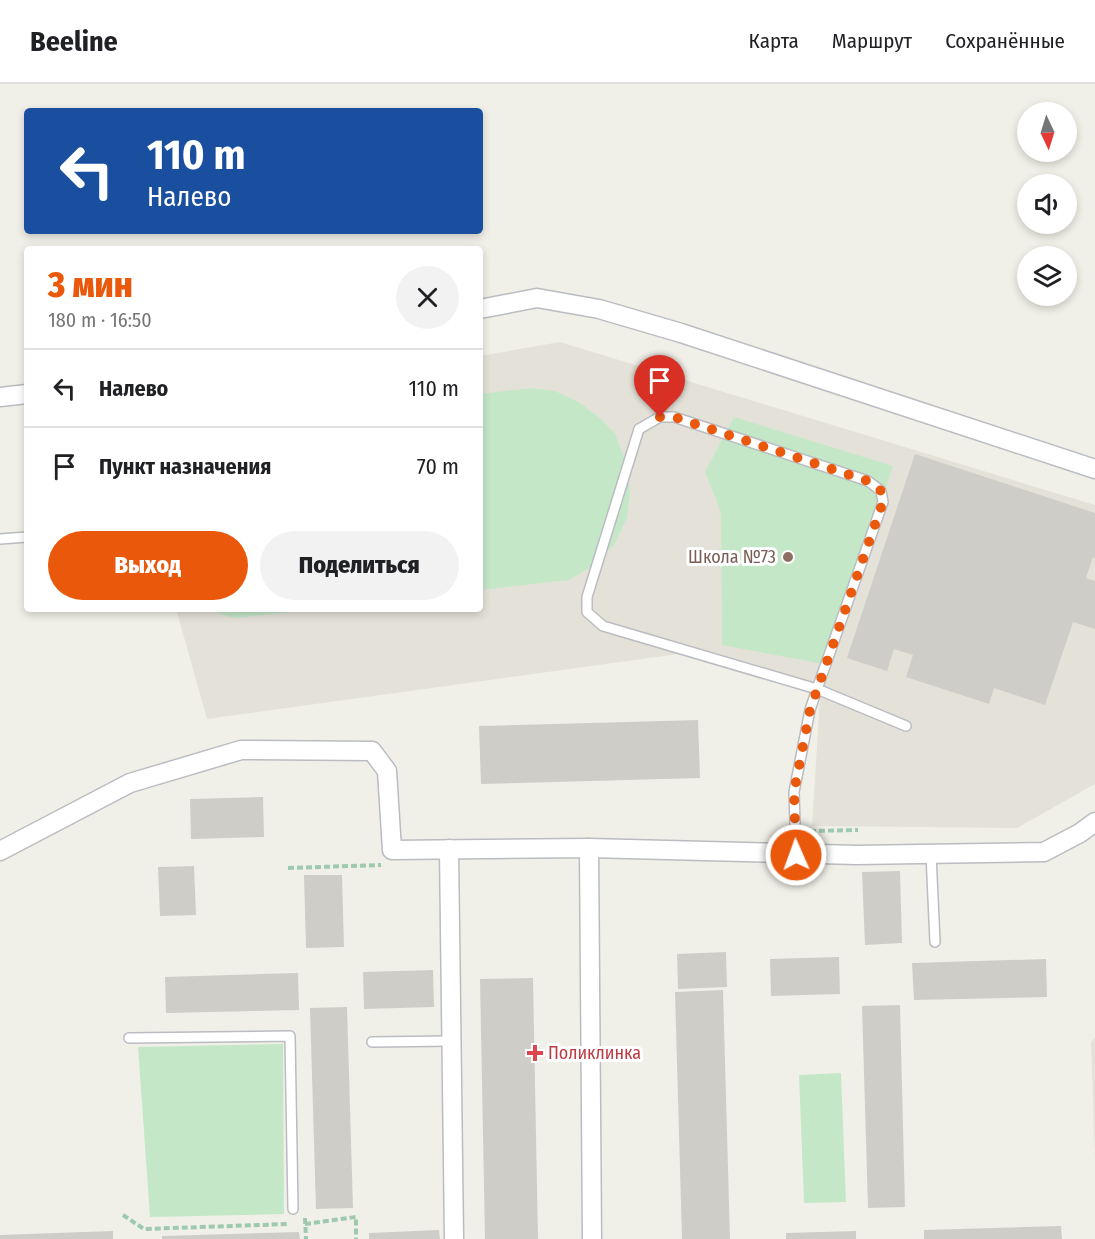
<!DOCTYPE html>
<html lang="ru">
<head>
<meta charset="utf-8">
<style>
  :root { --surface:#fff; --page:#f2f2f2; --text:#202124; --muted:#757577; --line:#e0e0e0; --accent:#ea580c }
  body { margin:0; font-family:"Fira Sans Condensed",sans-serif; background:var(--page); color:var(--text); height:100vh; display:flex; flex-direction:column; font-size:22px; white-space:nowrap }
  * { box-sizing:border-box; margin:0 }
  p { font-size:20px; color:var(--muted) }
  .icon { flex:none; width:33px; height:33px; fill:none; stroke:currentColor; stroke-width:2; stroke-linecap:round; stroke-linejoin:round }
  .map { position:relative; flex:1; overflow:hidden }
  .drawer { position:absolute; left:24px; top:162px; width:459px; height:366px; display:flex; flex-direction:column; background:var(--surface); border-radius:6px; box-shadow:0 3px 9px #0003 }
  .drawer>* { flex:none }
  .banner { position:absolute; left:24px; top:24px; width:459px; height:126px; border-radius:6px; box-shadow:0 3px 9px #0003; background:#1a4fa0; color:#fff; overflow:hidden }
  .needle { width:39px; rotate:176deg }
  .tools { position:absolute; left:1017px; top:18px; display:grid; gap:12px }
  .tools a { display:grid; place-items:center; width:60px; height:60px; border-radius:50%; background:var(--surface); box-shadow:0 3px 9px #0003; font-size:30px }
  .pin { position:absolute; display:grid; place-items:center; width:51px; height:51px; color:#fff; margin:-62px -26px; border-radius:50% 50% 50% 0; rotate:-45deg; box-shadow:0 0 6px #0007 }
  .pin .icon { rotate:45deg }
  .me { position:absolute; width:66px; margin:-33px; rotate:358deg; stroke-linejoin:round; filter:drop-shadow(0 0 4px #0008) }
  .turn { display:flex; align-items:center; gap:21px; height:126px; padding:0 24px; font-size:27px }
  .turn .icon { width:78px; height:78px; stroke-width:2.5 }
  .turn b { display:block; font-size:42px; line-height:51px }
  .round { display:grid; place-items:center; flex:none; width:63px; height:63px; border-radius:32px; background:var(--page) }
  .overview { display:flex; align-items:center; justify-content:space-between; height:102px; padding:0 24px }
  h1 { font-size:36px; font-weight:800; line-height:45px; color:var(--accent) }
  .action { display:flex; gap:12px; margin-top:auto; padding:12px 24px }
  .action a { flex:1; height:69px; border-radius:36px; background:var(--accent); color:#fff; font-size:24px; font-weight:800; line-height:69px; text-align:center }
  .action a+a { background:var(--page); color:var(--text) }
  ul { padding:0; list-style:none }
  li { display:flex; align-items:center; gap:18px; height:78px; padding:0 24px; border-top:2px solid var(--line) }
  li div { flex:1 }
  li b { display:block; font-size:22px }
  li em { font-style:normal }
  header { display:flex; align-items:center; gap:36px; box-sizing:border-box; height:84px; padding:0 30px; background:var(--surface); border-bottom:2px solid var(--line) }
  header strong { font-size:28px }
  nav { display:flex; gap:33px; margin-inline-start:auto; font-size:21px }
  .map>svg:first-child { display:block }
  .education { fill:#e4e2d8 }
  .green { fill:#c4e8c7 }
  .building { fill:#cecdc7 }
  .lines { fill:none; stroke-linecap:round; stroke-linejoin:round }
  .service-casing { stroke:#babcc1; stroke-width:12 }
  .minor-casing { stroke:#babcc1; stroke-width:21 }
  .path { stroke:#9dc9ae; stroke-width:4; stroke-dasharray:6 3; stroke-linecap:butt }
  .service { stroke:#fff; stroke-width:9 }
  .minor { stroke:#fff; stroke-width:18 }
  .route { stroke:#ea580c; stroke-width:10; stroke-dasharray:0 18 }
  .education-dot { fill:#8d6e63; stroke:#fff; stroke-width:2 }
  .health-dot { fill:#e0444e; stroke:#fff; stroke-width:2 }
  .labels { text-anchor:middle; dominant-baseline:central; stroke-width:6; stroke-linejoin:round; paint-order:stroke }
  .education-label { font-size:18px; fill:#785e54; stroke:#fff; text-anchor:end }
  .health-label { font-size:18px; fill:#be3a42; stroke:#fff; text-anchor:start }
</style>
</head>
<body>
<header>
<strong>Beeline</strong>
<nav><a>Карта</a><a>Маршрут</a><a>Сохранённые</a></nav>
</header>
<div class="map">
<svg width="1095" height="1155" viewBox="0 0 1095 1155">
  <rect width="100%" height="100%" fill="#f1f0e8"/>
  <!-- education -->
  <g class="education">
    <path d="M560 258 1095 421V700L1017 744 812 742 820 613 700 567 207 635 176 525H480V272Z"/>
    <path d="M1095 953V1076L1091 958Z"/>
  </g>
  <!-- green -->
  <g class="green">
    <path d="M532 304 555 307 580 319 601 335 615 350 626 378 630 407 627 434 614 461 591 483 569 496 480 506V310Z"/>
    <path d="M734 333 893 382 829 581 722 561 721 428 705 388Z"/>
    <path d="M204 525H318L235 534Z"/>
    <path d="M283 960 284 1130 150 1133 138 963Z"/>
    <path d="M841 989 846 1118 804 1119 799 991Z"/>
  </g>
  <!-- building -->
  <g class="building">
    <path d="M915 370 1095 429V474L1093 473 1086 494 1095 497V545L1073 538 1045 621 994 604 989 620 906 593 913 571 894 565 887 587 847 574Z"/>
    <path d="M698 636 700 694 481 700 479 642Z"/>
    <path d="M263 713 264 753 191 755 190 715Z"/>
    <path d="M194 782 196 831 160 832 158 783Z"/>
    <path d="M900 787 902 859 865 861 862 788Z"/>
    <path d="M304 791H342L344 863 306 864Z"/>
    <path d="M726 868 727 903 678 905 677 870Z"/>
    <path d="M839 873 840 910 771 912 770 875Z"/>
    <path d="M1046 875 1047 913 914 916 912 879Z"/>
    <path d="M433 886 434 923 364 925 363 888Z"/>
    <path d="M298 889 299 926 166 929 165 893Z"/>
    <path d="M533 894 538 1155H485L480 895Z"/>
    <path d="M723 906 730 1155H682L675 908Z"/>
    <path d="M900 921 905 1123 868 1124 862 922Z"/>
    <path d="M347 923 353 1124 316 1125 310 924Z"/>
    <path d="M1061 1142 1062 1155H924V1146Z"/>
    <path d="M439 1146 440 1155H369V1149Z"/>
    <path d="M113 1147V1155H0V1151Z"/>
    <path d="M856 1147V1155H786V1149Z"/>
    <path d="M299 1148 300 1155H162V1152Z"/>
  </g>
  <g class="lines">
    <!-- service casing -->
    <g class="service-casing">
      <g id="service">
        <path d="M0 455 27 453"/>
        <path d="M931 770 935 858"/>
        <path d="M796 771 794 708 810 626 817 605 883 418 881 407 868 397 674 333H660L639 345 587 513V528L603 542 817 605 906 642"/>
        <path d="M129 954 290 952 293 1125"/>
        <path d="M372 958 452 957"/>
      </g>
    </g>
    <!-- minor casing -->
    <g class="minor-casing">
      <g id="minor">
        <path d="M480 225 537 214 599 225 681 249 1095 385"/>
        <path d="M0 313 27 310"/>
        <path d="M589 764 592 1155"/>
        <path d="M449 765 454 1155"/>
        <path d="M0 767 130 699 241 666 372 667 387 687 392 766 589 764 856 771 1044 768 1080 749 1095 738"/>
      </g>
    </g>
    <!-- path -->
    <g class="path">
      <path d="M810 747 858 746"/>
      <path d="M288 784 381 781"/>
      <path d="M123 1131 144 1145 288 1140"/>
      <path d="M305 1134 306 1155"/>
      <path d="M305 1140 356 1133V1155"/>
    </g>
    <!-- service -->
    <use href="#service" class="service"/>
    <!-- minor -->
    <use href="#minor" class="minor"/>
  </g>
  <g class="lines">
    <!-- route -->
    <path class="route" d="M660 333H674L868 397 881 407 883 418 810 626 794 708 796 771"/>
  </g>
  <!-- markers -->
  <circle class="education-dot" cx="788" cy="473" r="6"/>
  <path class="health-dot" d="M532 960h6v6h6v6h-6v6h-6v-6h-6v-6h6z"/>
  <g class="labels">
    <!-- education labels -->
    <g class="education-label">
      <text x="776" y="473">Школа №73</text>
    </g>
    <!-- health labels -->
    <g class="health-label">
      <text x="548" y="969">Поликлинка</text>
    </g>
  </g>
</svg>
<div class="tools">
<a><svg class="needle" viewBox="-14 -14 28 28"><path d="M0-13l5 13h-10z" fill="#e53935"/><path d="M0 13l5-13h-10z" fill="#757577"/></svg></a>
<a><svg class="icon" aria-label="sound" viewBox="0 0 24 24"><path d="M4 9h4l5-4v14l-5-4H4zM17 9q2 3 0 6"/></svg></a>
<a><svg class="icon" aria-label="layers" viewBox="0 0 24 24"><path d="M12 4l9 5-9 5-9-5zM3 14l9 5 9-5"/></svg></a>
</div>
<div class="pin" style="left:660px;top:333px;background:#d93025"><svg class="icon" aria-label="arrive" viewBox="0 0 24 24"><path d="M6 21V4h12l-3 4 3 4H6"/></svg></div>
<svg class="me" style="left:796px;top:771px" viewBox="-20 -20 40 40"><circle r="17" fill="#ea580c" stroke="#fff" stroke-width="3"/><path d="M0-11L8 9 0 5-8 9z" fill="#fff"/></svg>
<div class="banner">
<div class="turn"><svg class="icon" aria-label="left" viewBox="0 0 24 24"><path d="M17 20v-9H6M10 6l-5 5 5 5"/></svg><div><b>110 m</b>Налево</div></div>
</div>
<section class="drawer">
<div class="overview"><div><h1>3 мин</h1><p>180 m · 16:50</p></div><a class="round"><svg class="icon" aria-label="close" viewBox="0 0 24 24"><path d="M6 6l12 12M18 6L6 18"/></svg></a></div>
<ul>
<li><svg class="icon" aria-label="left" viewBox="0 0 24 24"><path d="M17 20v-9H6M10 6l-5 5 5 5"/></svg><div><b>Налево</b></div><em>110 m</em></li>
<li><svg class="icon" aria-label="arrive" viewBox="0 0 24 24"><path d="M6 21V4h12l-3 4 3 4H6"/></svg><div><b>Пункт назначения</b></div><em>70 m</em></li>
</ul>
<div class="action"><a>Выход</a><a>Поделиться</a></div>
</section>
</div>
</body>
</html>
